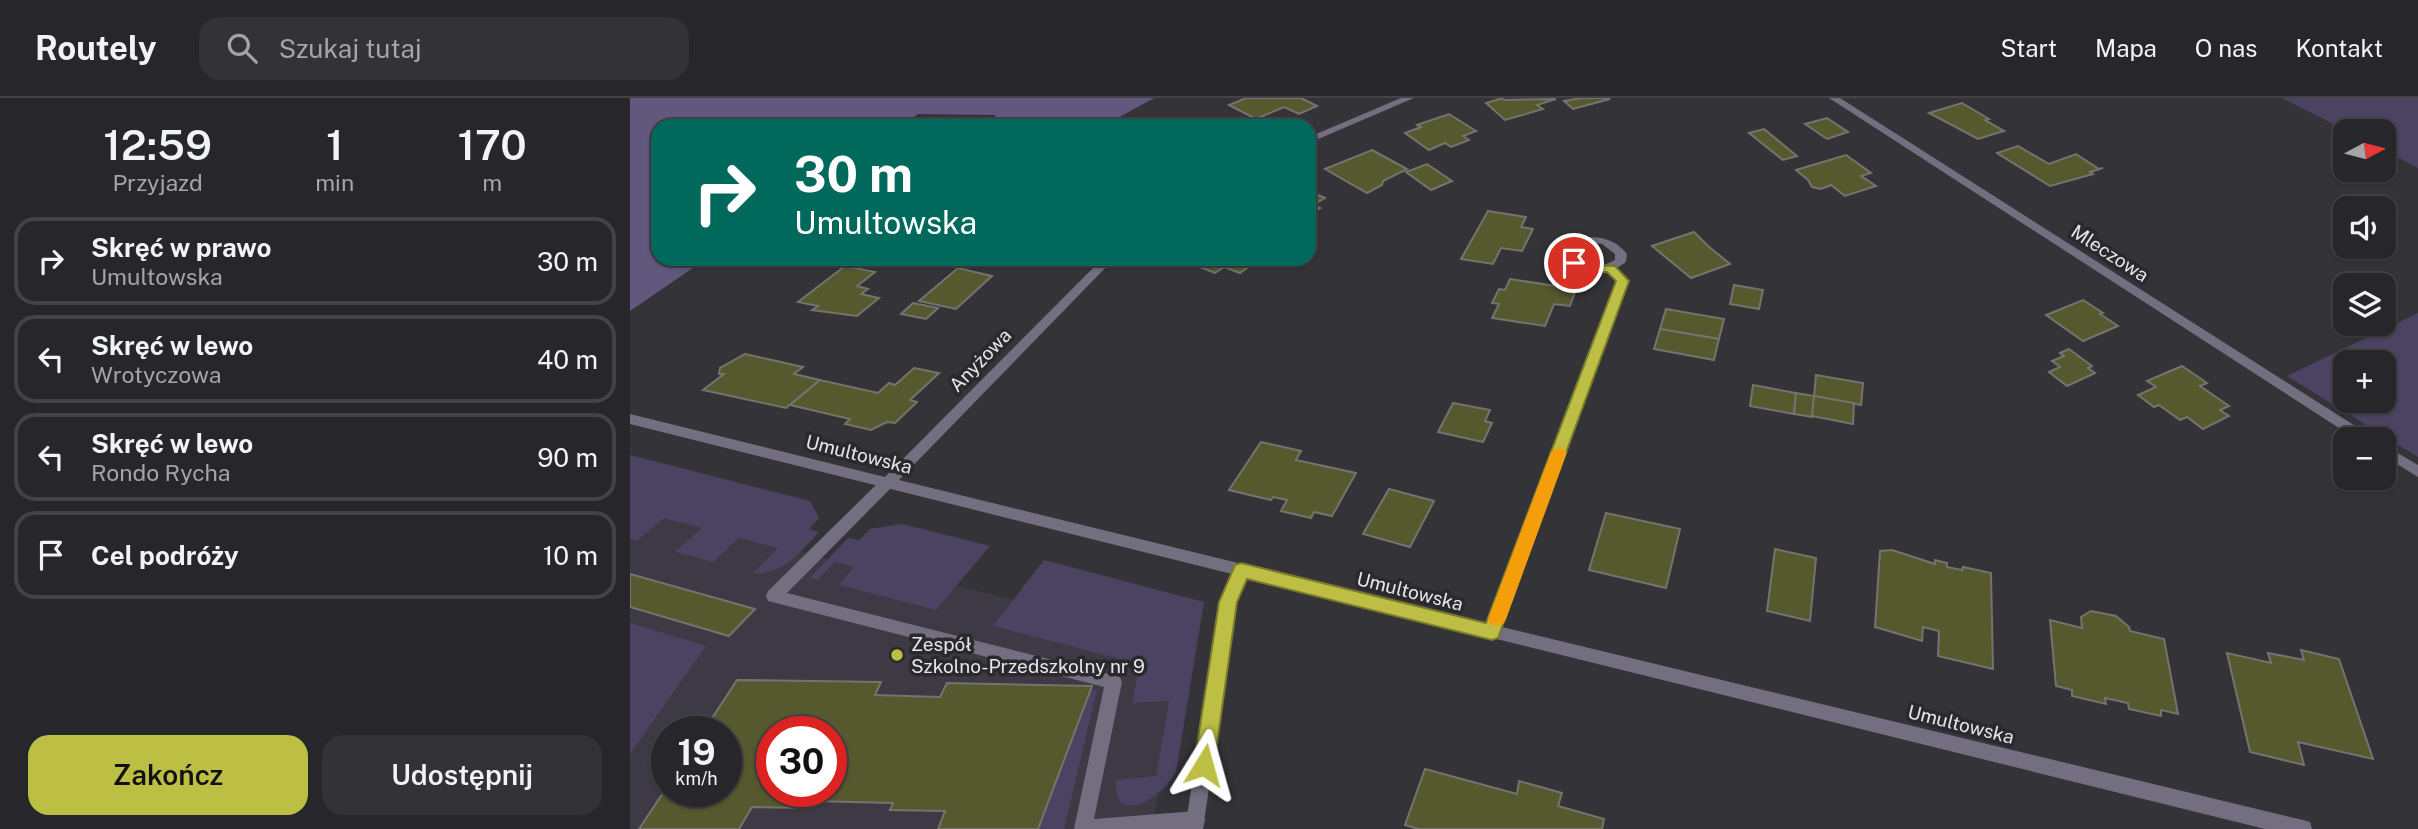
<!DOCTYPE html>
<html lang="pl">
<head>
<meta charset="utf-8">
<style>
  :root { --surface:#27262a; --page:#333236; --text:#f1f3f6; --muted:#a4a5a8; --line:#434347; --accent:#bcbf44 }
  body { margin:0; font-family:"Public Sans",sans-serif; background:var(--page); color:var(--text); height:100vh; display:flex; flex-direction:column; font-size:26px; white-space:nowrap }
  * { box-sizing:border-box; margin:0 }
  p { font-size:23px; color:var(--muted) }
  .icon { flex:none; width:38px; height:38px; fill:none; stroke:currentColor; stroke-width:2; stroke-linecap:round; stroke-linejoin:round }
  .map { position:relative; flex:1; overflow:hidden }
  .details { display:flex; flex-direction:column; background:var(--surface); width:630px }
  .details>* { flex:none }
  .hud { position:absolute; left:21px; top:21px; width:665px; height:147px; border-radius:21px; box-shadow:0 2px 5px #0004,0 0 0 2px var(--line); background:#00695c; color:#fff; overflow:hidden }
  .needle { width:46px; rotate:83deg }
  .controls { position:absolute; left:1703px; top:21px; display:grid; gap:14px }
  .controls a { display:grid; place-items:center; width:63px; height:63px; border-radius:14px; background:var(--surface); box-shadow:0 2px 5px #0004,0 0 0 2px var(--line); font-size:35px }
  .speed { position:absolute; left:21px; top:618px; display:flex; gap:14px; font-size:35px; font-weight:700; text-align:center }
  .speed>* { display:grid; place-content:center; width:91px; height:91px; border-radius:50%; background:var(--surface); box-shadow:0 2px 5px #0004,0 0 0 2px var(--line); line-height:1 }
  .speed small { font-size:18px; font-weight:400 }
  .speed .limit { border:10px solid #d22; background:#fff; color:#111 }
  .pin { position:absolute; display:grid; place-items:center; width:60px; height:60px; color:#fff; margin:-30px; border:4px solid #fff; border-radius:50%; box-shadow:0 2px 7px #0007 }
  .me { position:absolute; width:77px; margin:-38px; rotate:8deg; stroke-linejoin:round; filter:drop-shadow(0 0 5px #0008) }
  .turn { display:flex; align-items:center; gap:24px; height:147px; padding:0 28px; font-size:32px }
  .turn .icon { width:91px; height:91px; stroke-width:2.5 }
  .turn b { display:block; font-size:49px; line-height:60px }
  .eta { display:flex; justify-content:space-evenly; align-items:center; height:119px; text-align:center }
  .eta b { font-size:42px; font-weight:600; line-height:49px }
  .cta { display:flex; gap:14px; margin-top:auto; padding:14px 28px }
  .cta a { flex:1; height:80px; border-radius:21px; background:var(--accent); color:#111; font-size:28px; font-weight:600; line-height:80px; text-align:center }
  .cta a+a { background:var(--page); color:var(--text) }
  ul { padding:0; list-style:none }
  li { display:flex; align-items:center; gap:21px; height:88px; margin:0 14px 10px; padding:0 14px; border:4px solid var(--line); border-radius:21px }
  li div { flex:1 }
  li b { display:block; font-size:26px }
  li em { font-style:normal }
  header { display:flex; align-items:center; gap:42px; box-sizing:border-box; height:98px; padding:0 35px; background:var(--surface); border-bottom:2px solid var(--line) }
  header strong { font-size:33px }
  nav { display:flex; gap:38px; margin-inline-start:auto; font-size:24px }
  .search { width:490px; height:63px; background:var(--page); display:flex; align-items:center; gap:18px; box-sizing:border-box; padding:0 24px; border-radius:21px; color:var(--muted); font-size:26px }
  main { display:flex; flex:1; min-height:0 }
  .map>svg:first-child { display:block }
  .built { fill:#3d3a45; fill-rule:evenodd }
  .green { fill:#4c4362; fill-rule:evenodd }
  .forest { fill:#62577d }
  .building { fill:#56582e; stroke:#74746e; stroke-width:2; fill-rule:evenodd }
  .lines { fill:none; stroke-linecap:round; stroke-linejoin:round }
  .lane { fill:#736e80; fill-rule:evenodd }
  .street { fill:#736e80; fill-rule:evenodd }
  .route { fill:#bcbf44; stroke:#7a7c2c; stroke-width:2 }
  .slow { fill:#f59e0b }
  .poi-dot { fill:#bcbf44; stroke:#2a292e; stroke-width:2.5 }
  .labels { text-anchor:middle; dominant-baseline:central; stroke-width:7; stroke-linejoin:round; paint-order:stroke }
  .street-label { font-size:19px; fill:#e6e6e9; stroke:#2a292e }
  .poi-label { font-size:19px; fill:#e6e6e9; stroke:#2a292e; text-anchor:start }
</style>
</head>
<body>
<header>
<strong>Routely</strong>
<div class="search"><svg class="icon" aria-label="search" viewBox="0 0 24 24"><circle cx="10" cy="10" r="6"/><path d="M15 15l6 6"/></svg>Szukaj tutaj</div>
<nav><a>Start</a><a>Mapa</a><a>O nas</a><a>Kontakt</a></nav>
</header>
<main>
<section class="details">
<div class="eta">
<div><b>12:59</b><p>Przyjazd</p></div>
<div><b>1</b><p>min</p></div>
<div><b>170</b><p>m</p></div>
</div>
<ul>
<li><svg class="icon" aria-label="right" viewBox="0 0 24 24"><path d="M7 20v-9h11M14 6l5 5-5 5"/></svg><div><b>Skręć w prawo</b><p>Umultowska</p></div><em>30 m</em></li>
<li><svg class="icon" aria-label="left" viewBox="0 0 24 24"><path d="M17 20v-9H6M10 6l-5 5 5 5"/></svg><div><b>Skręć w lewo</b><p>Wrotyczowa</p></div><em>40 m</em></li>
<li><svg class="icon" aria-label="left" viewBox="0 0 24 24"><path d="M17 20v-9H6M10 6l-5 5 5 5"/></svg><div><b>Skręć w lewo</b><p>Rondo Rycha</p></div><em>90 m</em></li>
<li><svg class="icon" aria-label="arrive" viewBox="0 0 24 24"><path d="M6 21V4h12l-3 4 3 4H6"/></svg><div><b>Cel podróży</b></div><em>10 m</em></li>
</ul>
<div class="cta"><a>Zakończ</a><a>Udostępnij</a></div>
</section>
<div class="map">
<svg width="1788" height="731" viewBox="0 0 1788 731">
  <rect width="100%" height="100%" fill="#343338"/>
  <!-- built -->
  <path class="built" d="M0 408 207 463 212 458 520 537 549 578 522 731H0ZM37 634H96V693H37ZM142 634H201V693H142Z"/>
  <!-- green -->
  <g class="green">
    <path d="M1652 0H1788V70L1754 52V33H1717Z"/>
    <path d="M1788 215V359L1657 278ZM1754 264V303H1715V264Z"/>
    <path d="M0 357 180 403 189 420 179 431 189 434C172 452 151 479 123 475L148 450 109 440 83 464 45 454 72 430 34 420 7 443 0 441Z"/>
    <path d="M272 426 360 448 306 512 209 487 224 469 205 464 188 482 180 480 218 440 229 442 240 431Z"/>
    <path d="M414 462 574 504 546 674C534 699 482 731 486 682L526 678 539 603 502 605 510 566 363 528Z"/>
    <path d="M0 525 76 548 0 656Z"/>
    <path d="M460 592H467L434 731H408Z"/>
  </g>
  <!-- forest -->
  <path class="forest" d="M0 0H524L473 28H367L365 17 288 16 270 28H28V161H76L0 213Z"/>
  <!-- building -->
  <g class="building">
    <path d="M616 0H671L687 8 669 16 654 9 626 21 599 7Z"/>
    <path d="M873 0 874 2 926 1 907 7 913 11 875 22 856 5Z"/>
    <path d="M952 0H974L980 1 943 11 934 3Z"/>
    <path d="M1332 5 1359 21 1355 22 1374 33 1348 41 1299 15Z"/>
    <path d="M819 16 846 33 833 38 839 42 821 49 815 45 799 52 775 35 791 29 787 27Z"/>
    <path d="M1197 20 1218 34 1197 41 1175 26Z"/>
    <path d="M1134 31 1167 58 1153 62 1119 35Z"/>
    <path d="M1388 48 1419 66 1446 56 1469 71 1473 70 1460 74 1463 76 1420 88 1367 55Z"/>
    <path d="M742 52 777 71 753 83 752 87 737 95 695 71Z"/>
    <path d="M1216 57 1241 75 1231 78 1246 88 1215 98 1201 87 1191 91 1182 89 1178 82 1166 72Z"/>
    <path d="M797 66 822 83 801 92 776 74Z"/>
    <path d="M679 93 695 100 683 107 690 110 679 116Z"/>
    <path d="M858 113 896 119 891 129 903 131 892 153 871 150 863 166 831 161Z"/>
    <path d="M1064 134 1078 148 1100 166 1061 180 1022 148Z"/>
    <path d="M549 161H606L585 175Z"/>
    <path d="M606 161H629L610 175 594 169Z"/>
    <path d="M215 168 245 174 227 188 238 191 231 196 249 200 227 218 182 212 188 208 168 204Z"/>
    <path d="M328 170 362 178 326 211 289 203Z"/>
    <path d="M880 181 946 191 940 208 924 206 915 228 862 220 869 206 862 205 869 191 875 192Z"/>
    <path d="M1104 187 1133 192 1129 211 1100 206Z"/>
    <path d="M1453 202 1473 215 1470 216 1488 228 1453 243 1416 217Z"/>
    <path d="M283 205 308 210 296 221 271 216Z"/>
    <path d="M1036 211 1094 221 1089 241 1030 231Z"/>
    <path d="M1030 231 1089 241 1084 262 1024 251Z"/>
    <path d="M1439 251 1462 268 1458 270 1465 275 1437 288 1419 274 1430 269 1422 263 1434 258 1430 255Z"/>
    <path d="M115 256 173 269 164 276 190 282 156 310 73 292 94 276H89L90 270Z"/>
    <path d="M1552 268 1577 285 1570 288 1599 308 1590 312 1599 318 1573 331 1557 319 1550 322 1529 307 1524 309 1508 297 1526 289 1517 283Z"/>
    <path d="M284 270 309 275 280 302 287 304 265 325 257 324 241 332 215 326 220 321 160 307 190 282 248 295 259 285 265 287Z"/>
    <path d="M1186 277 1233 285 1231 307 1184 298Z"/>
    <path d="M1123 287 1166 295 1164 316 1120 308Z"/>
    <path d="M1166 295 1184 298 1183 319 1164 316Z"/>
    <path d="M1184 298 1224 305 1223 326 1182 318Z"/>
    <path d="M823 305 860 312 855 323 862 325 853 344 808 334Z"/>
    <path d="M631 344 671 353 666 362 726 375 702 418 684 414 681 420 651 413 657 402 643 399 641 402 599 392Z"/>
    <path d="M759 391 804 403 780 449 733 436Z"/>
    <path d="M976 415 1050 431 1036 490 959 472Z"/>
    <path d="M1145 451 1186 460 1180 523 1137 513Z"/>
    <path d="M1262 452 1305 466V462L1317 465V469L1332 472 1333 469 1361 475 1363 571 1308 558 1309 533 1293 529 1292 543 1245 529 1250 453Z"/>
    <path d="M0 476 125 511 99 538 0 509Z"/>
    <path d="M1461 513 1486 518 1499 529 1500 533 1534 541 1548 616 1531 612V618L1499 611 1498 605 1475 600 1476 606 1442 598V592L1426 588 1420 522 1452 530 1451 519Z"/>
    <path d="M1671 552 1709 561 1743 661 1668 644 1674 667 1620 654 1597 555 1641 565 1638 555 1674 562Z"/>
    <path d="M107 582 251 584 245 597 310 599 317 585 462 588 408 731H308L315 713 260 712 263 705 181 703 177 710 122 709 109 731H9L37 689V693H96V634H73ZM142 634H201V693H142Z"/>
    <path d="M795 671 887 696 889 683 932 695 928 708 974 721 972 731H789L775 727Z"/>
  </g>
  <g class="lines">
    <!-- lane -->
    <path class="lane" d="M257 380 262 381 264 385 262 389 157 495 490 579 492 584 464 721 566 713 573 715 575 722 573 729 567 731H444L474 589 138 503 136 498 138 493 252 381Z"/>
    <!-- street -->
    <g class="street">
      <path d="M771 0H784L679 45V39Z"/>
      <path d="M1199 0H1210L1741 338 1743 341H1726Z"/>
      <path d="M956 139C973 139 986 142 997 156L996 164 987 170 999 182 872 529 1673 722 1680 724 1682 731H1635L616 479 606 504 573 731H555L590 504 602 476 0 326V316L255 379 464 169 435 163 433 161 469 163 472 161H484L269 382 857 526 987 183 977 174C958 178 945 172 934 156L938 147ZM958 145 972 146 985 156V162C969 171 956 171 946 156L949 149Z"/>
      <path d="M1754 347 1788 367V379L1754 358Z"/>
    </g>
  </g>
  <!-- route -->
  <path class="route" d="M944 161 958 167 985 168 999 183 868 540 862 542 617 481 607 504 584 667 581 674 574 677 567 674 564 667 589 504 605 467 611 465 856 525 986 183 977 174 956 175 938 165Z"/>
  <!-- slow -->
  <path class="slow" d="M929 349 937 354 876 521 873 526 867 528 860 526 858 521 921 354Z"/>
  <!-- markers -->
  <circle class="poi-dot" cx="267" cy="557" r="7"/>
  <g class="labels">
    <!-- street labels -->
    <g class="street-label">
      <text transform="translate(1480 155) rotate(33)">Mleczowa</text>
      <text transform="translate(350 262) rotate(-46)">Anyżowa</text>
      <text transform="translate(229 356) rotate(14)">Umultowska</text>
      <text transform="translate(780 493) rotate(14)">Umultowska</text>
      <text transform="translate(1331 626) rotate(14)">Umultowska</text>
    </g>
    <!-- poi labels -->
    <g class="poi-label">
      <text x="281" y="546">Zespół<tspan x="281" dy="22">Szkolno-Przedszkolny nr 9</tspan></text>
    </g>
  </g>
</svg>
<div class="controls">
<a><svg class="needle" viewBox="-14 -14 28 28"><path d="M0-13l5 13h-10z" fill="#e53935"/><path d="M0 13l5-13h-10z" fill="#a4a5a8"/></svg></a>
<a><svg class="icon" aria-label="sound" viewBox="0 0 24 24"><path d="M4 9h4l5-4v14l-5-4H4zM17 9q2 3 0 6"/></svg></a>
<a><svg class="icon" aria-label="layers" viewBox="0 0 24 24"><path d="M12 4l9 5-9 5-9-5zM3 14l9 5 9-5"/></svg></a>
<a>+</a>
<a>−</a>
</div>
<div class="speed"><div>19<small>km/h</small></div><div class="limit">30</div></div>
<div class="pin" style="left:944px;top:165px;background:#d93025"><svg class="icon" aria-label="arrive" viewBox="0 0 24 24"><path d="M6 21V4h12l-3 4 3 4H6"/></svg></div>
<svg class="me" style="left:574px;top:667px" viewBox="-20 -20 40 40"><path d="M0-17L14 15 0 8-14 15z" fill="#bcbf44" stroke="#fff" stroke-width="4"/></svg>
<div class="hud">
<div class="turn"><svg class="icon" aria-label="right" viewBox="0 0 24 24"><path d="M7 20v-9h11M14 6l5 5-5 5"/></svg><div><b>30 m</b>Umultowska</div></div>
</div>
</div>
</main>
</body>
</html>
